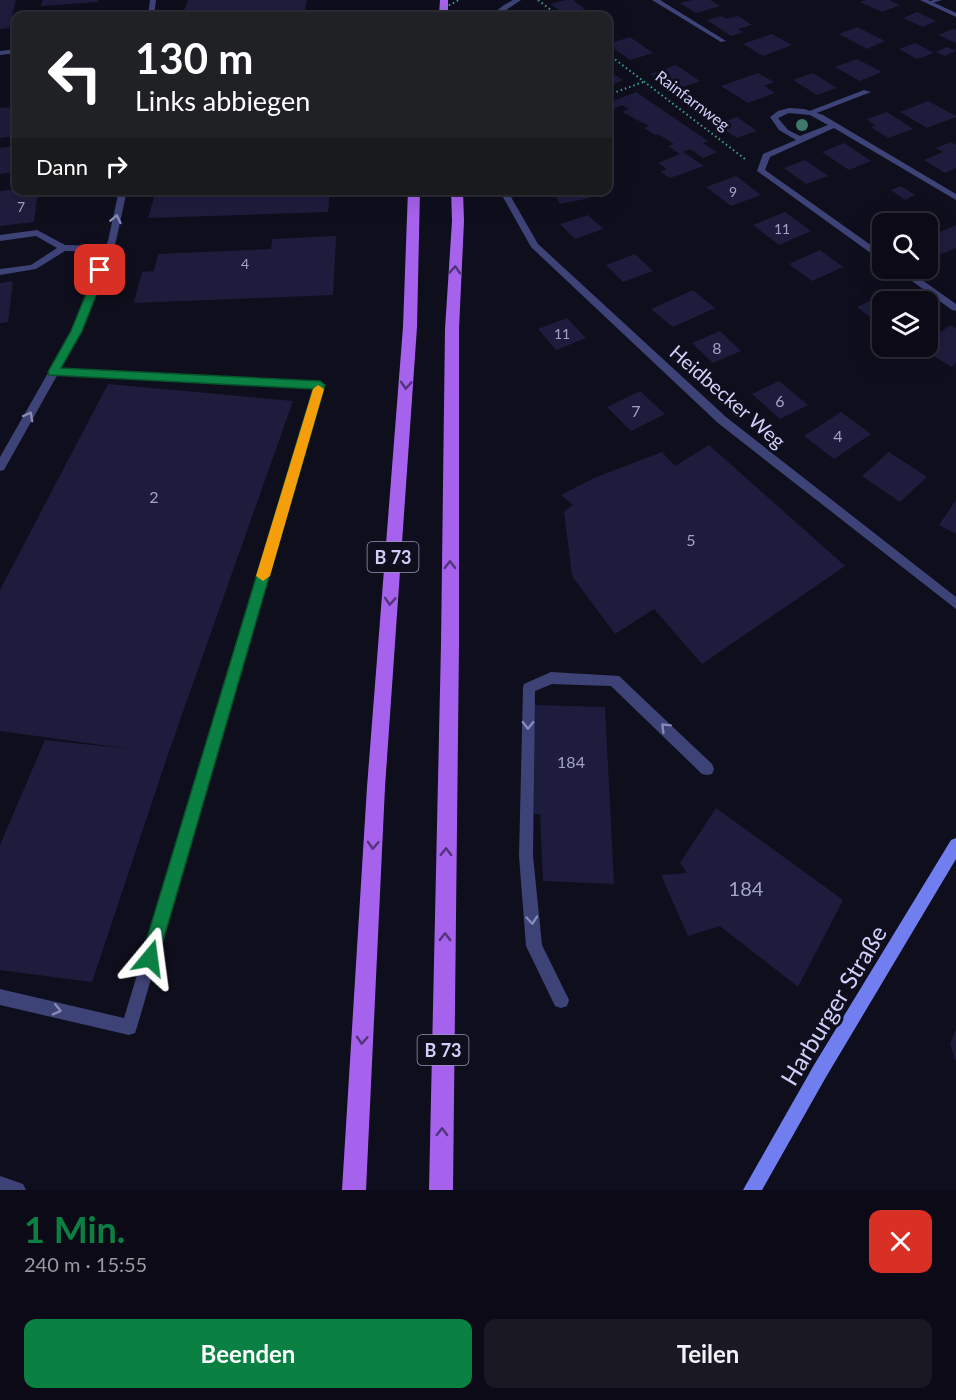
<!DOCTYPE html>
<html lang="de">
<head>
<meta charset="utf-8">
<style>
  :root { --surface:#0b0a16; --page:#191823; --text:#f1f3f6; --muted:#9a9aa1; --line:#2b2b35; --accent:#0b8043 }
  body { margin:0; font-family:Lato,sans-serif; background:var(--page); color:var(--text); height:100vh; display:flex; flex-direction:column; font-size:22px; white-space:nowrap }
  * { box-sizing:border-box; margin:0 }
  p { font-size:20px; color:var(--muted) }
  .icon { flex:none; width:33px; height:33px; fill:none; stroke:currentColor; stroke-width:2; stroke-linecap:round; stroke-linejoin:round }
  .map { position:relative; height:1190px; overflow:hidden }
  .details { display:flex; flex-direction:column; background:var(--surface); flex:1 }
  .details>* { flex:none }
  .guide { position:absolute; left:12px; top:12px; width:600px; height:183px; border-radius:12px; box-shadow:0 6px 24px #0002,0 0 0 2px var(--line); background:#202124; color:#fff; overflow:hidden }
  .controls { position:absolute; left:872px; top:213px; display:grid; gap:12px }
  .controls a { display:grid; place-items:center; width:66px; height:66px; border-radius:12px; background:var(--surface); box-shadow:0 6px 24px #0002,0 0 0 2px var(--line); font-size:30px }
  .pin { position:absolute; display:grid; place-items:center; width:51px; height:51px; color:#fff; margin:-26px; border-radius:12px; box-shadow:0 3px 9px #0006 }
  .me { position:absolute; width:66px; margin:-33px; rotate:16deg; stroke-linejoin:round; filter:drop-shadow(0 0 4px #0008) }
  .turn { display:flex; align-items:center; gap:21px; height:126px; padding:0 24px; font-size:27px }
  .turn .icon { width:78px; height:78px; stroke-width:2.5 }
  .turn b { display:block; font-size:42px; line-height:51px }
  .then { display:flex; align-items:center; height:57px; padding:0 24px; background:#0003; gap:12px; font-size:22px }
  .round { display:grid; place-items:center; flex:none; width:63px; height:63px; border-radius:12px; background:var(--page) }
  .headline { display:flex; align-items:center; justify-content:space-between; height:102px; padding:0 24px }
  h1 { font-size:36px; font-weight:700; line-height:45px; color:var(--accent) }
  .cta { display:flex; gap:12px; margin-top:auto; padding:12px 24px }
  .cta a { flex:1; height:69px; border-radius:12px; background:var(--accent); color:#fff; font-size:24px; font-weight:700; line-height:69px; text-align:center }
  .cta a+a { background:var(--page); color:var(--text) }
  .map>svg:first-child { display:block }
  .building { fill:#1e1c3c }
  .lines { fill:none; stroke-linecap:round; stroke-linejoin:round }
  .path { stroke:#3aa38e; stroke-width:2; stroke-dasharray:1.5 3; stroke-linecap:butt }
  .service { fill:#3e4377; fill-rule:evenodd }
  .minor { fill:#3e4377; fill-rule:evenodd }
  .secondary { fill:#717eef; fill-rule:evenodd }
  .primary { fill:#a762ed; fill-rule:evenodd }
  .path-bridge { stroke:#3aa38e; stroke-width:2; stroke-dasharray:1.5 3; stroke-linecap:butt }
  .tree { fill:#3e7969 }
  .oneway { stroke:#868ab8 }
  .oneway2 { stroke:#53347b }
  .route { fill:#0b8043; stroke:#07532c; stroke-width:1.5 }
  .slow { fill:#f59e0b }
  .labels { text-anchor:middle; dominant-baseline:central; stroke-width:6; stroke-linejoin:round; paint-order:stroke }
  .far-number-label { font-size:14px; fill:#a3a3ca }
  .far-street-label { font-size:16px; fill:#cfd0fa; stroke:#0f0e1d }
  .number-label { font-size:16px; fill:#a3a3ca }
  .shield { fill:#0f0e1d; stroke:#9596b8; stroke-width:1.5 }
  .shield-label { font-size:18px; font-weight:bold; fill:#cfd0fa }
  .street-label { font-size:20px; fill:#cfd0fa; stroke:#0f0e1d }
  .near-number-label { font-size:20px; fill:#a3a3ca }
  .near-street-label { font-size:24px; fill:#cfd0fa; stroke:#0f0e1d }
</style>
</head>
<body>
<div class="map">
<svg width="956" height="1190" viewBox="0 0 956 1190">
  <rect width="100%" height="100%" fill="#0f0e1d"/>
  <!-- building -->
  <g class="building">
    <path d="M0 0H16L9 28 0 29Z"/>
    <path d="M43 0H98V2L41 6Z"/>
    <path d="M188 0H307L305 11 277 12 276 16H182Z"/>
    <path d="M566 0H573L585 9 565 14 550 4Z"/>
    <path d="M692 0H710L720 6 696 13 680 3Z"/>
    <path d="M866 0H889L900 5 882 12 860 2Z"/>
    <path d="M917 12 936 21 923 27 903 18Z"/>
    <path d="M722 16 726 19 738 16 752 25 738 29 743 32 731 36 707 20Z"/>
    <path d="M857 27 885 41 867 49 839 34Z"/>
    <path d="M953 29 956 30V43L938 35Z"/>
    <path d="M772 34 792 45 763 56 743 44Z"/>
    <path d="M630 37 653 53 630 60 608 44Z"/>
    <path d="M915 43 934 53 917 59 899 49Z"/>
    <path d="M947 47 956 51 945 56 936 52Z"/>
    <path d="M857 59 882 72 860 81 835 67Z"/>
    <path d="M676 65 700 81 674 90 650 74Z"/>
    <path d="M608 71 623 80 608 87Z"/>
    <path d="M758 73 774 82 764 86 775 93 748 103 721 86Z"/>
    <path d="M813 73 837 88 817 95 793 80Z"/>
    <path d="M636 92 708 141 703 143 717 152 703 158 690 149 683 152 704 166 670 178 661 172 667 169 658 163 680 154 668 146 674 144 658 134 655 135 644 128 649 126 622 112 629 109 622 105 608 111V103Z"/>
    <path d="M16 95V136L0 138V108L13 107Z"/>
    <path d="M928 101 956 116V117L927 128 900 112Z"/>
    <path d="M887 112 913 129 888 138 871 127 876 126 867 119Z"/>
    <path d="M737 117 757 131 737 138 716 124Z"/>
    <path d="M951 142 956 145V168L945 173 924 160 943 152 936 148Z"/>
    <path d="M844 143 871 161 849 170 822 152Z"/>
    <path d="M16 146V172L0 174V148Z"/>
    <path d="M805 160 828 176 806 184 784 168Z"/>
    <path d="M736 176 761 195 731 206 706 187Z"/>
    <path d="M901 186 915 195 905 200 891 190Z"/>
    <path d="M16 189 38 190 34 222 0 226V191Z"/>
    <path d="M156 190H330L328 212 148 218Z"/>
    <path d="M552 190H585L590 198 560 204Z"/>
    <path d="M785 212 811 231 779 245 753 225Z"/>
    <path d="M588 215 603 229 575 239 560 224Z"/>
    <path d="M956 225V248L927 260V238Z"/>
    <path d="M336 236 333 295 134 303 142 272 154 271 158 254 271 249 272 239Z"/>
    <path d="M820 250 843 267 812 281 789 264Z"/>
    <path d="M635 254 653 271 623 282 606 265Z"/>
    <path d="M13 281 8 322 0 323V283Z"/>
    <path d="M894 289 912 302H882V326L857 307Z"/>
    <path d="M693 290 715 308 673 327 651 309Z"/>
    <path d="M567 318 586 338 556 350 538 329Z"/>
    <path d="M950 325 956 328V363L952 367 920 348 927 346V342Z"/>
    <path d="M720 331 741 351 713 363 692 343Z"/>
    <path d="M779 381 808 405 780 419 752 394Z"/>
    <path d="M108 384 293 401 168 754 92 982 0 970V845L45 740 131 749 0 731V590Z"/>
    <path d="M640 391 665 414 631 431 607 407Z"/>
    <path d="M841 412 871 434 834 459 804 436Z"/>
    <path d="M709 445 845 566 702 664 654 609 615 634 572 576 564 512 573 505 561 495 594 478 662 452 675 466Z"/>
    <path d="M889 452 927 477 900 502 862 476Z"/>
    <path d="M956 500V534L939 525Z"/>
    <path d="M534 705 605 707 614 884 543 881 540 814H534Z"/>
    <path d="M716 808 843 900 798 987 720 926 688 936 661 875 687 873 680 863Z"/>
    <path d="M956 1029V1062L950 1044Z"/>
  </g>
  <g class="lines">
    <!-- path -->
    <g class="path">
      <path d="M538 0 559 16"/>
      <path d="M608 54 745 159"/>
      <path d="M608 95 643 82"/>
    </g>
    <!-- service -->
    <g class="service">
      <path d="M933 0H942L929 4V2Z"/>
      <path d="M864 90 871 92 814 114 807 112Z"/>
      <path d="M37 230 65 245 108 246 112 249 108 252 65 251 36 269 0 275V269L31 265 57 248 36 236 0 241V235Z"/>
      <path d="M53 369 320 381 325 385 137 1027 135 1033 129 1035 0 1005V989L124 1018 314 388 53 375 48 372Z"/>
      <path d="M551 672 619 676 712 764 714 769 712 774 707 775 702 774 611 686 552 684 535 691 533 856 542 945 569 1000 567 1006 561 1008 555 1006 526 946 519 856 523 688 524 684Z"/>
    </g>
    <!-- minor -->
    <g class="minor">
      <path d="M150 0H156L154 16H148Z"/>
      <path d="M513 0H521L497 16H490L504 5Z"/>
      <path d="M652 0H660L726 41 721 42Z"/>
      <path d="M920 0H928L956 13V17Z"/>
      <path d="M16 49V53L0 55V51Z"/>
      <path d="M789 108 804 109 823 115 956 194V200L834 128 770 157 765 170 882 253V260L879 259 757 171 763 154 796 140 779 130 770 117 778 111ZM789 113 810 115 828 125 800 136 788 130 778 118Z"/>
      <path d="M119 190H127L116 241 82 331 4 470 0 471V457L72 331 108 241Z"/>
      <path d="M499 190H507L538 244 726 417 956 597V609L718 423 531 247Z"/>
      <path d="M894 268H905L956 304V311L952 310Z"/>
      <path d="M0 1176 23 1184 26 1190H0Z"/>
    </g>
    <!-- secondary -->
    <path class="secondary" d="M956 838V859L826 1077 762 1190H743L814 1065 951 840Z"/>
    <!-- primary -->
    <g class="primary">
      <path d="M440 0H448V16H439Z"/>
      <path d="M408 190H420L417 327 385 787 366 1190H342L367 787 403 327Z"/>
      <path d="M451 190H463L464 221 459 329V644L453 1190H429L441 644 445 329 452 221Z"/>
    </g>
    <!-- path-bridge -->
    <path class="path-bridge" d="M429 16 459 0"/>
  </g>
  <!-- trees -->
  <circle class="tree" cx="802" cy="125" r="6"/>
  <!-- one-way arrows -->
  <defs><path id="oneway-chevron" d="M-2-3.5L2.5 0L-2 3.5" fill="none" stroke-width="1.6" stroke-linecap="round" stroke-linejoin="round" transform="scale(1.5)"/></defs>
  <g class="oneway">
    <use href="#oneway-chevron" transform="translate(116 219) rotate(-78)"/>
    <use href="#oneway-chevron" transform="translate(29 416) rotate(-61)"/>
    <use href="#oneway-chevron" transform="translate(528 725) rotate(91)"/>
    <use href="#oneway-chevron" transform="translate(665 727) rotate(-135)"/>
    <use href="#oneway-chevron" transform="translate(532 920) rotate(85)"/>
    <use href="#oneway-chevron" transform="translate(57 1010) rotate(13)"/>
  </g>
  <g class="oneway2">
    <use href="#oneway-chevron" transform="translate(455 270) rotate(-86)"/>
    <use href="#oneway-chevron" transform="translate(406 385) rotate(94)"/>
    <use href="#oneway-chevron" transform="translate(450 565) rotate(-90)"/>
    <use href="#oneway-chevron" transform="translate(390 601) rotate(94)"/>
    <use href="#oneway-chevron" transform="translate(373 845) rotate(93)"/>
    <use href="#oneway-chevron" transform="translate(446 852) rotate(-89)"/>
    <use href="#oneway-chevron" transform="translate(445 937) rotate(-89)"/>
    <use href="#oneway-chevron" transform="translate(362 1040) rotate(93)"/>
    <use href="#oneway-chevron" transform="translate(442 1132) rotate(-89)"/>
  </g>
  <!-- route -->
  <path class="route" d="M97 267H104L106 270 82 331 61 368 320 381 325 385 158 958 156 964 150 967 143 964 141 958 313 389 49 375 48 372 71 331Z"/>
  <!-- slow -->
  <path class="slow" d="M318 385 324 389 270 576 263 581 256 576 313 389Z"/>
  <g class="labels">
    <!-- far-number labels -->
    <g class="far-number-label">
      <text x="733" y="191">9</text>
      <text x="21" y="206">7</text>
      <text x="782" y="228">11</text>
      <text x="245" y="263">4</text>
      <text x="562" y="333">11</text>
    </g>
    <!-- far-street labels -->
    <g class="far-street-label">
      <text transform="translate(693 100) rotate(37)">Rainfarnweg</text>
    </g>
    <!-- number labels -->
    <g class="number-label">
      <text x="717" y="347">8</text>
      <text x="780" y="400">6</text>
      <text x="636" y="410">7</text>
      <text x="838" y="435">4</text>
      <text x="154" y="496">2</text>
      <text x="691" y="539">5</text>
      <text x="571" y="761">184</text>
    </g>
    <!-- shield labels -->
    <g class="shield">
      <rect x="367.5" y="542" width="51" height="30" rx="4.5"/>
      <rect x="417.5" y="1035" width="51" height="30" rx="4.5"/>
    </g>
    <g class="shield-label">
      <text x="393" y="557">B 73</text>
      <text x="443" y="1050">B 73</text>
    </g>
    <!-- street labels -->
    <g class="street-label">
      <text transform="translate(728 396) rotate(41)">Heidbecker Weg</text>
    </g>
    <!-- near-number labels -->
    <g class="near-number-label">
      <text x="746" y="888">184</text>
    </g>
    <!-- near-street labels -->
    <g class="near-street-label">
      <text transform="translate(833 1005) rotate(-59)">Harburger Straße</text>
    </g>
  </g>
</svg>
<div class="controls">
<a><svg class="icon" aria-label="search" viewBox="0 0 24 24"><circle cx="10" cy="10" r="6"/><path d="M15 15l6 6"/></svg></a>
<a><svg class="icon" aria-label="layers" viewBox="0 0 24 24"><path d="M12 4l9 5-9 5-9-5zM3 14l9 5 9-5"/></svg></a>
</div>
<div class="pin" style="left:100px;top:270px;background:#d93025"><svg class="icon" aria-label="arrive" viewBox="0 0 24 24"><path d="M6 21V4h12l-3 4 3 4H6"/></svg></div>
<svg class="me" style="left:150px;top:958px" viewBox="-20 -20 40 40"><path d="M0-17L14 15 0 8-14 15z" fill="#0b8043" stroke="#fff" stroke-width="4"/></svg>
<div class="guide">
<div class="turn"><svg class="icon" aria-label="left" viewBox="0 0 24 24"><path d="M17 20v-9H6M10 6l-5 5 5 5"/></svg><div><b>130 m</b>Links abbiegen</div></div>
<div class="then">Dann<svg class="icon" aria-label="right" viewBox="0 0 24 24"><path d="M7 20v-9h11M14 6l5 5-5 5"/></svg></div>
</div>
</div>
<section class="details">
<div class="headline"><div><h1>1 Min.</h1><p>240 m · 15:55</p></div><a class="round" style="background:#d93025;color:#fff"><svg class="icon" aria-label="close" viewBox="0 0 24 24"><path d="M6 6l12 12M18 6L6 18"/></svg></a></div>
<div class="cta"><a>Beenden</a><a>Teilen</a></div>
</section>
</body>
</html>
